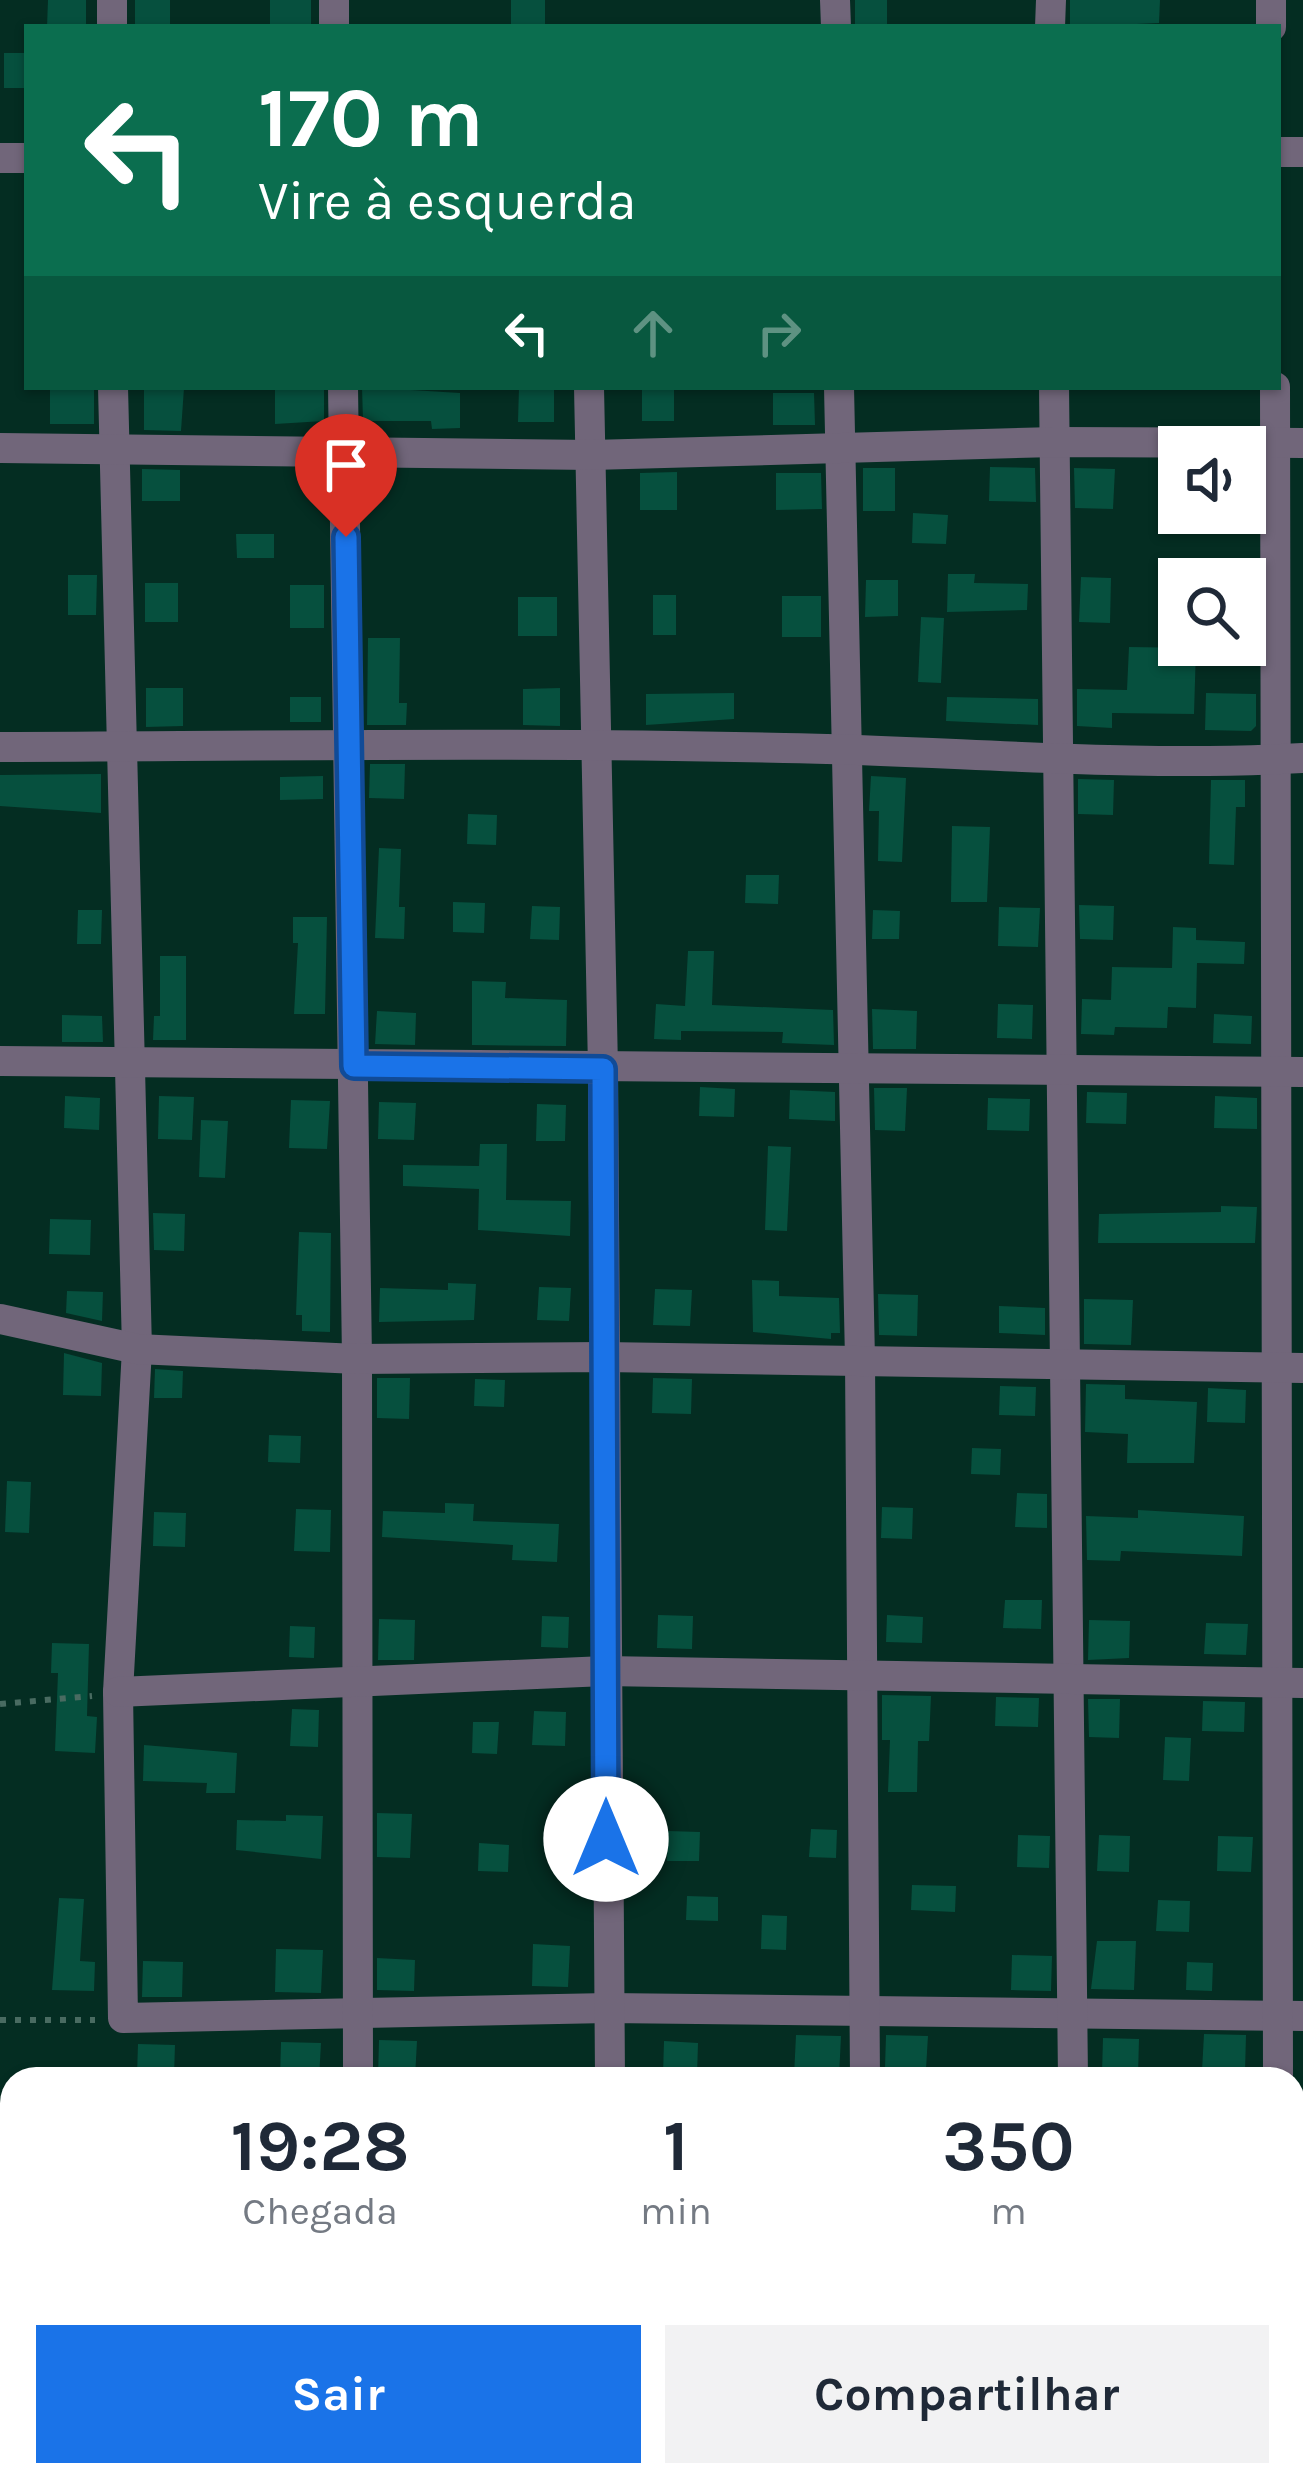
<!DOCTYPE html>
<html lang="pt">
<head>
<meta charset="utf-8">
<style>
  :root { --surface:#fff; --page:#f2f2f3; --text:#1f2937; --muted:#747a83; --accent:#1a73e8 }
  body { margin:0; font-family:Karla,sans-serif; background:var(--page); color:var(--text); height:100vh; display:flex; flex-direction:column; font-size:45px; white-space:nowrap }
  * { box-sizing:border-box; margin:0 }
  p { font-size:39px; color:var(--muted) }
  .icon { flex:none; width:66px; height:66px; fill:none; stroke:currentColor; stroke-width:2; stroke-linecap:round; stroke-linejoin:round }
  .map { position:relative; flex:1; overflow:hidden }
  .panel { position:absolute; left:0px; top:2067px; width:1305px; height:420px; display:flex; flex-direction:column; background:var(--surface); border-radius:36px 36px 0 0; box-shadow:0 3px 9px #0004 }
  .panel>* { flex:none }
  .banner { position:absolute; left:24px; top:24px; width:1257px; height:366px; border-radius:0px; box-shadow:0 3px 9px #0004; background:#0b6e4f; color:#fff; overflow:hidden }
  .fabs { position:absolute; left:1158px; top:426px; display:grid; gap:24px }
  .fabs a { display:grid; place-items:center; width:108px; height:108px; border-radius:0px; background:var(--surface); box-shadow:0 3px 9px #0004; font-size:60px }
  .pin { position:absolute; display:grid; place-items:center; width:102px; height:102px; color:#fff; margin:-123px -51px; border-radius:50% 50% 50% 0; rotate:-45deg; box-shadow:0 0 12px #0007 }
  .pin .icon { rotate:45deg }
  .me { position:absolute; width:132px; margin:-66px; rotate:0deg; stroke-linejoin:round; filter:drop-shadow(0 0 9px #0008) }
  .turn { display:flex; align-items:center; gap:42px; height:252px; padding:0 36px; font-size:54px }
  .turn .icon { width:156px; height:156px; stroke-width:2.5 }
  .turn b { display:block; font-size:84px; line-height:102px }
  .lanes { display:flex; align-items:center; height:114px; padding:0 36px; background:#0003; justify-content:center; gap:60px; direction:ltr }
  .lanes .off { opacity:.35 }
  .eta { display:flex; justify-content:space-evenly; align-items:center; height:204px; text-align:center }
  .eta b { font-size:72px; font-weight:700; line-height:84px }
  .primary-button { display:flex; gap:24px; margin-top:auto; padding:24px 36px }
  .primary-button a { flex:1; height:138px; border-radius:0px; background:var(--accent); color:#fff; font-size:48px; font-weight:700; line-height:138px; text-align:center }
  .primary-button a+a { background:var(--page); color:var(--text) }
  .map>svg:first-child { display:block }
  .building { fill:#06503e }
  .lines { fill:none; stroke-linecap:round; stroke-linejoin:round }
  .path { stroke:#496b61; stroke-width:6; stroke-dasharray:6 9; stroke-linecap:butt }
  .minor { stroke:#71667a; stroke-width:30 }
  .route-casing { stroke:#114b97; stroke-width:30 }
  .route { stroke:#1a73e8; stroke-width:21 }
</style>
</head>
<body>
<div class="map">
<svg width="1303" height="2487" viewBox="0 0 1303 2487">
  <rect width="100%" height="100%" fill="#042d22"/>
  <!-- building -->
  <g class="building">
    <path d="M48 0H86V27H47Z"/>
    <path d="M135 0H170V26L135 27Z"/>
    <rect x="270" y="0" width="41" height="27"/>
    <rect x="511" y="0" width="34" height="27"/>
    <rect x="855" y="0" width="32" height="26"/>
    <path d="M1070 0H1160L1159 23 1070 27Z"/>
    <rect x="4" y="53" width="23" height="35"/>
    <path d="M275 387H324V421L275 424Z"/>
    <path d="M362 387 460 393V428L432 429 431 421H363Z"/>
    <path d="M519 387H554V422H518Z"/>
    <rect x="642" y="387" width="32" height="34"/>
    <path d="M144 388H184L181 431 144 430Z"/>
    <rect x="50" y="389" width="44" height="35"/>
    <path d="M773 393H814L815 425H773Z"/>
    <path d="M990 467 1035 468 1036 502 989 501Z"/>
    <rect x="863" y="468" width="32" height="43"/>
    <path d="M1074 468 1115 469 1113 509 1075 508Z"/>
    <path d="M142 469 180 470V501H142Z"/>
    <path d="M677 472V510H640V473Z"/>
    <path d="M776 473H821L822 509 776 510Z"/>
    <path d="M913 513 948 515 946 544 912 543Z"/>
    <path d="M236 534H274V558H237Z"/>
    <path d="M948 574H975L974 583 1028 584 1027 610 947 612Z"/>
    <path d="M68 575H97L96 615H68Z"/>
    <path d="M1081 577 1111 578 1110 623 1079 622Z"/>
    <path d="M866 580H898V616L865 617Z"/>
    <rect x="145" y="583" width="33" height="39"/>
    <rect x="290" y="585" width="34" height="43"/>
    <rect x="653" y="595" width="23" height="40"/>
    <rect x="782" y="596" width="39" height="41"/>
    <rect x="518" y="597" width="39" height="39"/>
    <path d="M921 617 944 618 941 683 918 682Z"/>
    <path d="M368 638H400L399 703H407L406 725H367Z"/>
    <path d="M1129 647 1196 648 1194 714 1112 713V728L1077 726V689L1127 690Z"/>
    <path d="M146 688H183V726L146 727Z"/>
    <path d="M560 688V726L523 725V689Z"/>
    <path d="M734 693V719L646 725V694Z"/>
    <path d="M1206 693 1256 694V726L1251 731 1205 730Z"/>
    <rect x="290" y="697" width="31" height="25"/>
    <path d="M947 697 1038 699V725L946 721Z"/>
    <path d="M370 764H405L404 799 369 798Z"/>
    <path d="M101 774V813L0 806V775Z"/>
    <path d="M323 776V799L280 800V777Z"/>
    <path d="M871 776 906 778 902 862 878 861 879 811H869Z"/>
    <path d="M1078 779 1114 780 1113 815 1078 814Z"/>
    <path d="M1211 780H1245V807H1236L1234 865 1209 864Z"/>
    <path d="M468 814 497 815 496 845 467 844Z"/>
    <path d="M952 826 990 827 987 902H951Z"/>
    <path d="M379 848 401 849 399 907H405L404 939 375 938Z"/>
    <path d="M746 875H779L778 904 745 903Z"/>
    <path d="M453 902 485 903 484 933 453 932Z"/>
    <path d="M1079 905 1114 906 1113 940 1080 939Z"/>
    <path d="M532 906 560 907 559 940 530 939Z"/>
    <path d="M999 907 1040 908 1038 947 998 946Z"/>
    <path d="M78 910H102L101 944H77Z"/>
    <path d="M873 910 900 911 899 939H872Z"/>
    <path d="M293 917H327L325 1014H294L298 943H293Z"/>
    <path d="M1173 927 1196 928V940L1245 942 1244 964 1197 963 1196 1008 1168 1007 1167 1028 1115 1027 1114 1035 1081 1034 1082 999 1111 1000 1112 967 1172 968Z"/>
    <path d="M688 951H714L712 1005 833 1010 834 1045 782 1043 783 1032 681 1031V1040L654 1039 656 1004 685 1006Z"/>
    <path d="M160 956H186V1040H153L154 1016H160Z"/>
    <path d="M472 981 506 982 505 998 567 1000 566 1046 472 1045Z"/>
    <path d="M998 1004 1033 1005 1032 1039 997 1038Z"/>
    <path d="M872 1009 917 1011 916 1049H873Z"/>
    <path d="M377 1011 416 1013 415 1045 375 1044Z"/>
    <path d="M1214 1014 1252 1016 1251 1044 1213 1043Z"/>
    <path d="M62 1015 102 1016 103 1042H62Z"/>
    <path d="M700 1087 735 1089 734 1117 699 1116Z"/>
    <path d="M874 1088H907L905 1131 875 1130Z"/>
    <path d="M790 1090 835 1092V1121L789 1119Z"/>
    <path d="M1087 1092 1127 1093 1126 1124 1086 1123Z"/>
    <path d="M65 1096 100 1098 99 1130 64 1128Z"/>
    <path d="M159 1096 194 1097 192 1140 158 1139Z"/>
    <path d="M1215 1096 1257 1098V1129L1214 1128Z"/>
    <path d="M988 1098 1030 1099 1029 1131 987 1130Z"/>
    <path d="M291 1100 330 1101 327 1149 289 1148Z"/>
    <path d="M379 1102 416 1103 414 1140 378 1139Z"/>
    <path d="M537 1104 566 1105 565 1141H536Z"/>
    <path d="M201 1120 228 1121 225 1178 199 1177Z"/>
    <path d="M480 1144H507L506 1200 571 1201 570 1236 478 1230 479 1189 403 1186V1165L479 1166Z"/>
    <path d="M768 1146 791 1147 787 1231 765 1230Z"/>
    <path d="M1221 1206 1257 1207 1255 1243H1098L1099 1214 1221 1212Z"/>
    <path d="M153 1213 185 1214 184 1251 154 1250Z"/>
    <path d="M50 1219 91 1220 90 1255 49 1254Z"/>
    <path d="M299 1232 331 1233 330 1332 302 1331V1315H296Z"/>
    <path d="M752 1280 779 1281V1296L839 1298 840 1333H831V1339L753 1332Z"/>
    <path d="M448 1283 476 1284 474 1320 379 1322 380 1288 448 1290Z"/>
    <path d="M539 1287 571 1288 569 1321 537 1320Z"/>
    <path d="M655 1289 692 1290 690 1326 653 1325Z"/>
    <path d="M67 1291 103 1292 102 1321 66 1313Z"/>
    <path d="M878 1294 918 1295 917 1336 879 1335Z"/>
    <path d="M1084 1299 1133 1300 1131 1345 1084 1344Z"/>
    <path d="M999 1306 1045 1308V1335L999 1333Z"/>
    <path d="M64 1353 102 1363 101 1396 63 1395Z"/>
    <path d="M155 1369 183 1371 182 1398H154Z"/>
    <path d="M377 1378H410L409 1419 377 1418Z"/>
    <path d="M653 1378 692 1379 691 1414 652 1413Z"/>
    <path d="M475 1379 505 1380 504 1407 474 1406Z"/>
    <path d="M1086 1384 1125 1385V1399L1197 1402 1194 1463H1127L1128 1434 1085 1432Z"/>
    <path d="M1000 1386 1036 1387 1035 1416 999 1415Z"/>
    <path d="M1208 1388 1246 1390 1245 1423 1207 1422Z"/>
    <path d="M269 1435 301 1436 300 1463 268 1462Z"/>
    <path d="M972 1448 1001 1449 1000 1475 971 1474Z"/>
    <path d="M7 1481 31 1482 29 1533 5 1532Z"/>
    <path d="M1017 1493 1047 1494V1528L1015 1527Z"/>
    <path d="M445 1503 474 1504 473 1521 559 1524 557 1562 512 1560 513 1545 382 1537 383 1511 445 1513Z"/>
    <path d="M882 1507 913 1508 912 1539 881 1538Z"/>
    <path d="M296 1509 331 1510 330 1552 294 1551Z"/>
    <path d="M1138 1510 1244 1516 1242 1556 1121 1551 1120 1561 1087 1560 1086 1516 1138 1518Z"/>
    <path d="M154 1512 186 1513 185 1547 153 1546Z"/>
    <path d="M1005 1600H1042L1041 1629 1003 1628Z"/>
    <path d="M658 1615 693 1616 692 1649 657 1648Z"/>
    <path d="M887 1615 923 1617 922 1643 886 1642Z"/>
    <path d="M542 1616 569 1617 568 1648 541 1647Z"/>
    <path d="M379 1619 415 1620 414 1660H378Z"/>
    <path d="M1089 1620 1130 1621 1129 1658 1088 1660Z"/>
    <path d="M1206 1623 1248 1624 1246 1655 1204 1654Z"/>
    <path d="M290 1626 315 1627 314 1658 289 1657Z"/>
    <path d="M52 1643 89 1644 87 1716 97 1717 95 1753 55 1751 58 1673H51Z"/>
    <path d="M882 1695 931 1696 929 1741H918L917 1792H888L890 1740H882Z"/>
    <path d="M996 1697 1039 1698 1038 1727 995 1726Z"/>
    <path d="M1088 1699H1120L1119 1738 1089 1737Z"/>
    <path d="M1203 1701 1245 1702 1244 1732 1202 1731Z"/>
    <path d="M292 1709 319 1710 318 1747 290 1746Z"/>
    <path d="M534 1711 566 1712 565 1746 532 1745Z"/>
    <path d="M473 1722H499L497 1754 472 1753Z"/>
    <path d="M1165 1737 1191 1738 1189 1781 1163 1780Z"/>
    <path d="M144 1745 237 1753 235 1793H206L207 1783 143 1781Z"/>
    <path d="M377 1813 412 1814 410 1858 377 1857Z"/>
    <path d="M286 1815 323 1816 321 1859 236 1850 237 1820 286 1821Z"/>
    <path d="M811 1829 837 1830 836 1858 809 1857Z"/>
    <path d="M668 1831 700 1832 699 1861H667Z"/>
    <path d="M1018 1835 1050 1836 1049 1868 1017 1867Z"/>
    <path d="M1099 1835 1130 1836 1129 1872 1097 1871Z"/>
    <path d="M1218 1836 1253 1837 1251 1872 1217 1871Z"/>
    <path d="M479 1843 509 1845 508 1872 478 1871Z"/>
    <path d="M912 1885 956 1886 955 1912 911 1910Z"/>
    <path d="M687 1896 718 1897V1921L686 1920Z"/>
    <path d="M59 1898 84 1899 80 1961 95 1962 94 1991 52 1990Z"/>
    <path d="M1158 1900 1190 1901 1189 1932 1156 1931Z"/>
    <path d="M762 1915 787 1916 786 1950 761 1949Z"/>
    <path d="M1097 1941H1136L1134 1990 1091 1989Z"/>
    <path d="M533 1944 570 1946 568 1987 532 1986Z"/>
    <path d="M276 1949 323 1950 321 1993 275 1992Z"/>
    <path d="M1012 1955 1052 1956 1051 1991 1011 1990Z"/>
    <path d="M377 1958 415 1960 414 1991 377 1990Z"/>
    <path d="M143 1961 183 1962 182 1997H142Z"/>
    <path d="M1187 1962 1213 1963 1212 1991 1186 1990Z"/>
    <path d="M1204 2034 1246 2035 1245 2072 1202 2071Z"/>
    <path d="M796 2035 841 2036 839 2077 794 2076Z"/>
    <path d="M886 2035 928 2036 926 2069 885 2067Z"/>
    <path d="M1103 2038 1139 2039 1138 2075 1102 2074Z"/>
    <path d="M379 2040 417 2041 415 2078 378 2077Z"/>
    <path d="M664 2041 698 2043 697 2076 663 2075Z"/>
    <path d="M281 2042 321 2043 319 2079 280 2078Z"/>
    <path d="M138 2044 175 2045 174 2076 137 2075Z"/>
  </g>
  <g class="lines">
    <!-- path -->
    <g class="path">
      <path d="M0 1704 92 1696"/>
      <path d="M0 2020H95"/>
    </g>
    <!-- minor -->
    <g class="minor">
      <path d="M112 0V27"/>
      <path d="M334 0V27"/>
      <path d="M835 0 836 27"/>
      <path d="M1271 0V27"/>
      <path d="M1050 27 1051 0"/>
      <path d="M1278 152H1303"/>
      <path d="M0 158H27"/>
      <path d="M113 387 137 1349 118 1692 123 2018 608 2008 1303 2016"/>
      <path d="M343 387 357 1359 358 2079"/>
      <path d="M589 387 603 1069 610 2079"/>
      <path d="M839 387 860 1359 865 2079"/>
      <path d="M1054 387 1073 2079"/>
      <path d="M1275 387 1278 2079"/>
      <path d="M0 448 592 455 1055 442 1303 443"/>
      <path d="M0 747C261 746 523 742 784 748 957 751 1129 768 1303 758"/>
      <path d="M0 1061 1303 1072"/>
      <path d="M0 1319 137 1349 357 1359 604 1357 1303 1368"/>
      <path d="M118 1692 605 1671 1303 1683"/>
      <path d="M1293 2350H1303"/>
      <path d="M359 2475V2487"/>
      <path d="M623 2475 624 2487"/>
      <path d="M870 2475V2487"/>
      <path d="M1074 2475V2487"/>
      <path d="M1272 2475V2487"/>
    </g>
  </g>
  <g class="lines">
    <!-- route casing -->
    <g class="route-casing">
      <path id="route" d="M346 537 354 1066 603 1069 606 1839"/>
    </g>
    <!-- route -->
    <use href="#route" class="route"/>
  </g>
</svg>
<div class="fabs">
<a><svg class="icon" aria-label="sound" viewBox="0 0 24 24"><path d="M4 9h4l5-4v14l-5-4H4zM17 9q2 3 0 6"/></svg></a>
<a><svg class="icon" aria-label="search" viewBox="0 0 24 24"><circle cx="10" cy="10" r="6"/><path d="M15 15l6 6"/></svg></a>
</div>
<div class="pin" style="left:346px;top:537px;background:#d93025"><svg class="icon" aria-label="arrive" viewBox="0 0 24 24"><path d="M6 21V4h12l-3 4 3 4H6"/></svg></div>
<svg class="me" style="left:606px;top:1839px" viewBox="-20 -20 40 40"><circle r="19" fill="#fff"/><path d="M0-13L10 11 0 6-10 11z" fill="#1a73e8"/></svg>
<div class="banner">
<div class="turn"><svg class="icon" aria-label="left" viewBox="0 0 24 24"><path d="M17 20v-9H6M10 6l-5 5 5 5"/></svg><div><b>170 m</b>Vire à esquerda</div></div>
<div class="lanes"><svg class="icon" aria-label="left" viewBox="0 0 24 24"><path d="M17 20v-9H6M10 6l-5 5 5 5"/></svg><svg class="icon off" aria-label="ahead" viewBox="0 0 24 24"><path d="M12 20V5M6 11l6-6 6 6"/></svg><svg class="icon off" aria-label="right" viewBox="0 0 24 24"><path d="M7 20v-9h11M14 6l5 5-5 5"/></svg></div>
</div>
<section class="panel">
<div class="eta">
<div><b>19:28</b><p>Chegada</p></div>
<div><b>1</b><p>min</p></div>
<div><b>350</b><p>m</p></div>
</div>
<div class="primary-button"><a>Sair</a><a>Compartilhar</a></div>
</section>
</div>
</body>
</html>
